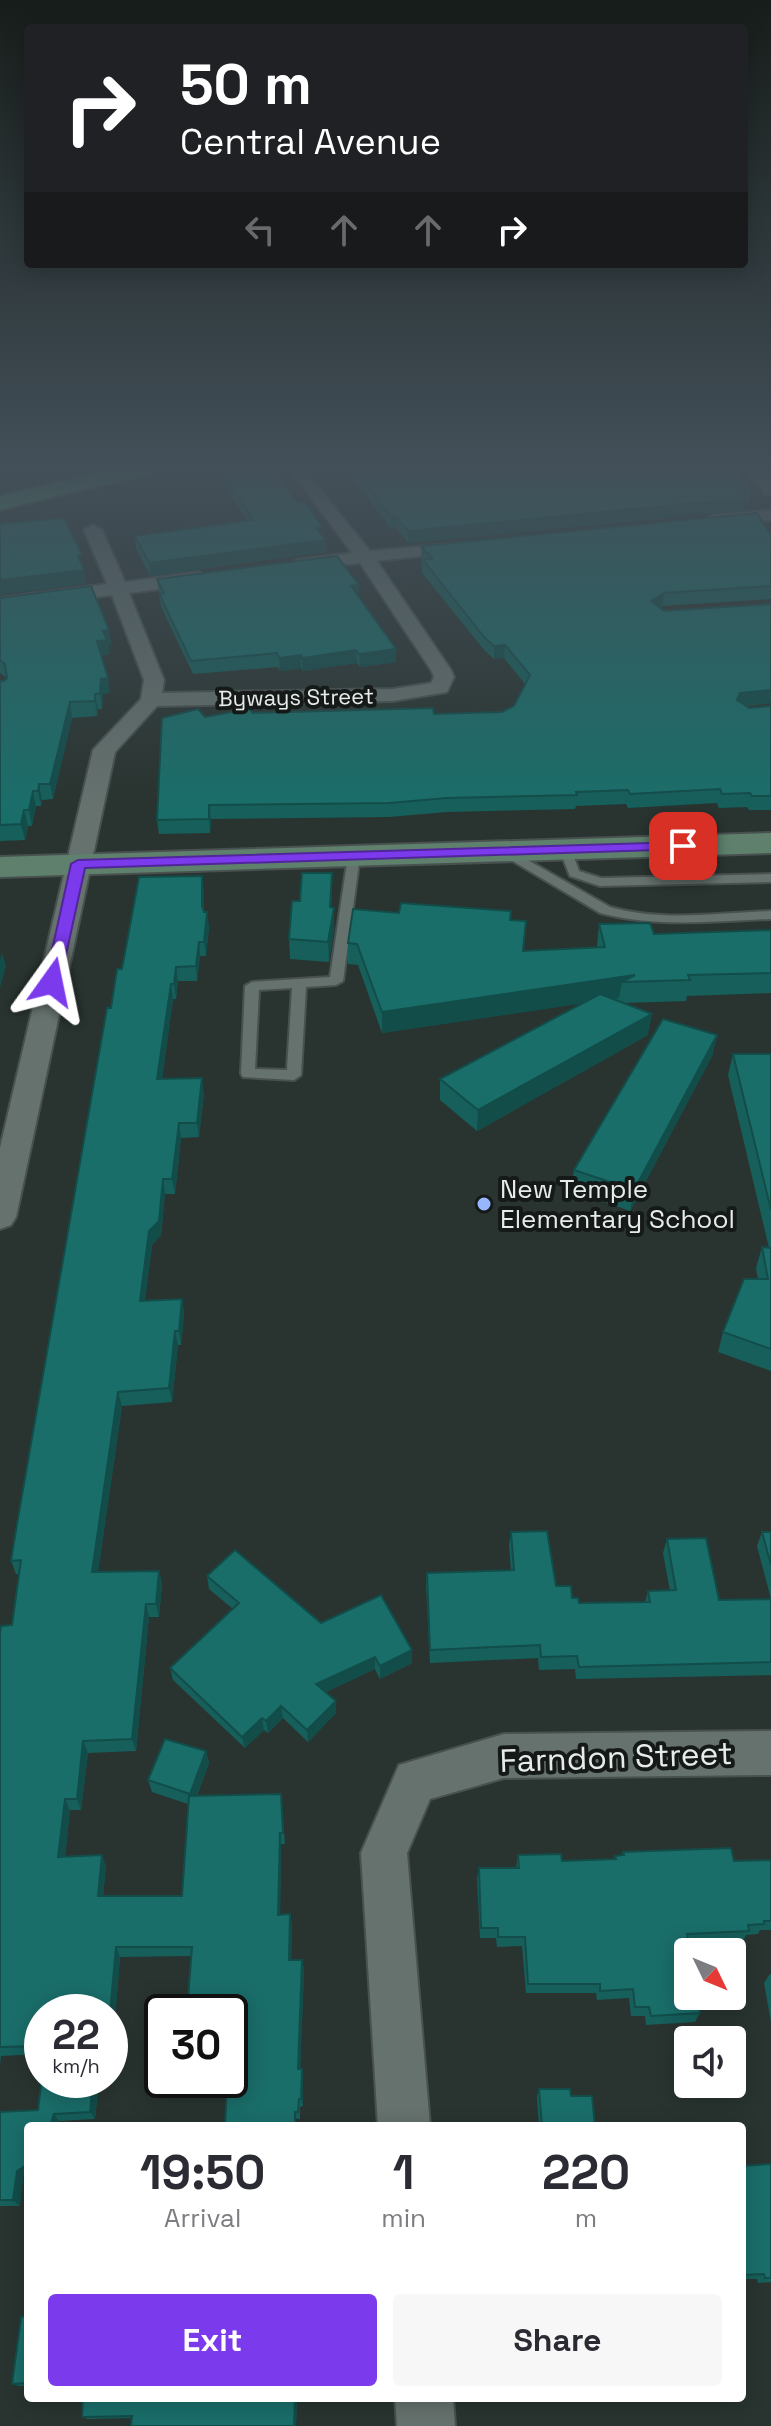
<!DOCTYPE html>
<html lang="en">
<head>
<meta charset="utf-8">
<style>
  :root { --surface:#fff; --page:#f7f7f7; --text:#2b2b33; --muted:#7c7c81; --accent:#7c3aed }
  body { margin:0; font-family:"Space Grotesk",sans-serif; background:var(--page); color:var(--text); height:100vh; display:flex; flex-direction:column; font-size:30px; white-space:nowrap }
  * { box-sizing:border-box; margin:0 }
  p { font-size:26px; color:var(--muted) }
  .icon { flex:none; width:44px; height:44px; fill:none; stroke:currentColor; stroke-width:2; stroke-linecap:round; stroke-linejoin:round }
  .map { position:relative; flex:1; overflow:hidden }
  .side { position:absolute; left:24px; top:2122px; width:722px; height:280px; display:flex; flex-direction:column; background:var(--surface); border-radius:8px; box-shadow:0 4px 20px #0003 }
  .side>* { flex:none }
  .top-card { position:absolute; left:24px; top:24px; width:724px; height:244px; border-radius:8px; box-shadow:0 4px 20px #0003; background:#202124; color:#fff; overflow:hidden }
  .needle { width:52px; rotate:133deg }
  .controls { position:absolute; left:674px; top:1938px; display:grid; gap:16px }
  .controls a { display:grid; place-items:center; width:72px; height:72px; border-radius:8px; background:var(--surface); box-shadow:0 4px 20px #0003; font-size:40px }
  .speed { position:absolute; left:24px; top:1994px; display:flex; gap:16px; font-size:40px; font-weight:700; text-align:center }
  .speed>* { display:grid; place-content:center; width:104px; height:104px; border-radius:50%; background:var(--surface); box-shadow:0 4px 20px #0003; line-height:1 }
  .speed small { font-size:20px; font-weight:400 }
  .speed .limit { border:4px solid #111; border-radius:12px; background:#fff; color:#111 }
  .pin { position:absolute; display:grid; place-items:center; width:68px; height:68px; color:#fff; margin:-34px; border-radius:16px; box-shadow:0 4px 12px #0006 }
  .me { position:absolute; width:88px; margin:-44px; rotate:12deg; stroke-linejoin:round; filter:drop-shadow(0 0 6px #0008) }
  .turn { display:flex; align-items:center; gap:28px; height:168px; padding:0 24px; font-size:36px }
  .turn .icon { width:104px; height:104px; stroke-width:2.5 }
  .turn b { display:block; font-size:56px; line-height:68px }
  .lanes { display:flex; align-items:center; height:76px; padding:0 24px; background:#0003; justify-content:center; gap:40px; direction:ltr }
  .lanes .off { opacity:.35 }
  .eta { display:flex; justify-content:space-evenly; align-items:center; height:136px; text-align:center }
  .eta b { font-size:48px; font-weight:700; line-height:56px }
  .primary-button { display:flex; gap:16px; margin-top:auto; padding:16px 24px }
  .primary-button a { flex:1; height:92px; border-radius:8px; background:var(--accent); color:#fff; font-size:32px; font-weight:700; line-height:92px; text-align:center }
  .primary-button a+a { background:var(--page); color:var(--text) }
  .map>svg:first-child { display:block }
  .lines { fill:none; stroke-linecap:round; stroke-linejoin:round }
  .lane-casing { stroke:#48514f; stroke-width:4 }
  .street-casing { stroke:#48514f; stroke-width:4 }
  .secondary-casing { stroke:#48514f; stroke-width:4 }
  .highway-casing { stroke:#48514f; stroke-width:4 }
  .lane { fill:#66726e; fill-rule:evenodd }
  .street { fill:#66726e; fill-rule:evenodd }
  .secondary { fill:#5e806c; fill-rule:evenodd }
  .highway { fill:#4b9f68; fill-rule:evenodd }
  .wall { fill:#165f5b }
  .shaded-wall { fill:#124d4a }
  .building { fill:#1a6e6a; stroke:#124d4a; stroke-width:2 }
  .route { fill:#7c3aed; stroke:#51269a; stroke-width:2 }
  .poi-dot { fill:#96b6fd; stroke:#151a18; stroke-width:3 }
  .labels { text-anchor:middle; dominant-baseline:central; stroke-width:8; stroke-linejoin:round; paint-order:stroke }
  .far-street-label { font-size:22px; fill:#e5ecea; stroke:#151a18 }
  .poi-label { font-size:26px; fill:#e5ecea; stroke:#151a18; text-anchor:start }
  .near-street-label { font-size:32px; fill:#e5ecea; stroke:#151a18 }
</style>
</head>
<body>
<div class="map">
<svg width="771" height="2426" viewBox="0 0 771 2426">
  <rect width="100%" height="100%" fill="#293430"/>
  <g class="lines">
    <!-- lane casing -->
    <g class="lane-casing">
      <g id="lane">
        <path d="M565 845 571 849 579 871 601 878 771 874V882L600 886 570 876 559 849Z"/>
        <path d="M505 847 610 907C662 922 717 913 771 911V919C713 921 657 928 600 913L501 854 499 851Z"/>
        <path d="M354 852 360 856 343 981 336 985 306 987 301 1075 294 1080 243 1077 241 1074 245 986 252 982 330 977 348 856ZM292 988 287 1070 255 1069 259 990Z"/>
      </g>
    </g>
    <!-- street casing -->
    <g class="street-casing">
      <g id="street">
        <path d="M289 468H303L370 551 471 542 474 546 471 550 465 551 377 561 451 670 454 677 447 692 393 701 157 706 115 752 16 1217 11 1225 0 1229V1148L93 750 141 699 144 680 112 595 0 610V598L107 584 84 530 93 525 102 530 125 582 199 572 208 578 199 584 129 593 164 680 162 693 393 689 431 683 434 677 431 670 360 563 297 570 288 565 297 560 352 553Z"/>
        <path d="M745 468H762L771 479V495L765 494Z"/>
        <path d="M771 510V520L714 525 705 520 714 515Z"/>
        <path d="M771 1731V1775L504 1778 430 1799 407 1853 430 2126H378L361 1853 399 1765 504 1734Z"/>
        <path d="M395 2398H453L455 2426H397Z"/>
      </g>
    </g>
    <!-- secondary casing -->
    <g class="secondary-casing">
      <path id="secondary" d="M771 833V853L0 877V857Z"/>
    </g>
    <!-- highway casing -->
    <g class="highway-casing">
      <path id="highway" d="M116 468H156L153 473 0 510V496Z"/>
    </g>
    <!-- lane -->
    <use href="#lane" class="lane"/>
    <!-- street -->
    <use href="#street" class="street"/>
    <!-- secondary -->
    <use href="#secondary" class="secondary"/>
    <!-- highway -->
    <use href="#highway" class="highway"/>
  </g>
  <!-- wall -->
  <g class="wall">
    <path d="M217 468H266L326 540V552L150 576 136 548 135 536 247 521 218 475Z"/>
    <path d="M345 468H732L751 490 749 502H746L745 510 408 543 396 528 391 529Z"/>
    <path d="M771 536V599L662 606 659 608 771 703 745 706 749 708 771 706V810H749L747 807 719 808 717 803 628 808 626 804 576 806 575 809 447 812 389 817 211 819 210 833 159 834 157 820 205 717 253 713 434 714 502 712 514 706 525 684 504 658 494 659 485 651 422 573 421 546Z"/>
    <path d="M157 579 359 585V598L396 662 360 667 357 663 303 671 301 668 280 671 278 667 193 674 165 615 161 606Z"/>
    <path d="M0 598 109 630 111 645H108L109 654 101 656 110 693 103 694 102 709H98L97 716 72 718 53 799 42 800 41 806H36L32 826H28L25 840 0 841V681H4L7 678 0 673Z"/>
    <path d="M202 876 204 912 209 927 206 956H200L197 981H178L176 999H173L162 1079 204 1093 199 1137 181 1138 175 1194H165L161 1235 152 1245 145 1300 182 1299 184 1314 181 1345H178L172 1402 122 1406 98 1572 159 1571 162 1584 159 1617H149L136 1751 88 1753 81 1810H70L65 1857 106 1866 103 1896H182L188 1804 152 1792 148 1780 206 1751 209 1763 197 1796 281 1794 285 1844H281L280 1915 292 1924 291 1960H302L304 1970 300 2069H302L303 2077V2106L300 2107V2119H297L230 2080V2012L191 1956 120 1957 113 2043H110V2012H42V2054L1 2056 0 2065V1633L12 1625 19 1574H16L11 1561 111 1008 122 969Z"/>
    <path d="M332 893 331 907 334 908V928L329 962 290 959 289 939 300 901Z"/>
    <path d="M510 920 523 951 597 947 599 924 654 934 771 930V993L687 996 686 1001 624 1003 648 1035 477 1131 440 1100V1079L583 1003 382 1033 358 965 348 964V943Z"/>
    <path d="M717 1035 712 1056 630 1211 571 1190 574 1170Z"/>
    <path d="M733 1054H771V1371L718 1352 723 1332 758 1279 756 1268 762 1247 769 1248 728 1075Z"/>
    <path d="M511 1532 556 1586 579 1603 645 1602 648 1591H670L663 1553 667 1539 719 1600 771 1599 757 1546 762 1532H771V1675L576 1679 575 1669 539 1670 538 1658 430 1663 426 1586 427 1573 511 1570 509 1545Z"/>
    <path d="M207 1576 321 1623 412 1650V1663L380 1679 375 1669 326 1692 336 1701V1713L308 1742 283 1718 268 1733 264 1730 245 1748 173 1680 170 1668 233 1609 209 1589Z"/>
    <path d="M623 1852 734 1861 771 1860V1930H760L758 1934 746 1935 743 1941 688 1943 700 2013 695 2022 646 2025 645 2016H631L629 1998 597 2000 596 1993H526L522 1946 497 1947 496 1938H480L477 1879 479 1868H516L518 1855 562 1861 614 1859 615 1856 622 1855Z"/>
    <path d="M770 1974H771V2022L764 1983Z"/>
    <path d="M99 2080 95 2119 59 2121 58 2126H28L20 2206H0V2112L38 2110Z"/>
    <path d="M539 2089 571 2096 595 2126H539L537 2097Z"/>
    <path d="M771 2164V2282L758 2283 757 2279H742V2166Z"/>
    <path d="M28 2316V2386H19L12 2384Z"/>
    <path d="M297 2398 296 2426H131L132 2418 88 2419 82 2417Z"/>
  </g>
  <!-- shaded-wall -->
  <g class="shaded-wall">
    <path d="M747 498 745 510 408 543V531Z"/>
    <path d="M396 516V528L391 529V517Z"/>
    <path d="M326 540V552L150 576 149 563Z"/>
    <path d="M84 570 86 584 0 595V580Z"/>
    <path d="M359 585V598L351 586Z"/>
    <path d="M664 593 662 606 649 614 651 601Z"/>
    <path d="M109 630 111 645H108L109 654 99 656 97 641 103 631Z"/>
    <path d="M505 645 504 658 494 659V646Z"/>
    <path d="M396 649V662L360 667 359 654Z"/>
    <path d="M356 650 357 663 303 671 302 658Z"/>
    <path d="M301 655V668L280 671 279 658Z"/>
    <path d="M108 678 110 693 103 694 102 709 100 693 101 679Z"/>
    <path d="M771 690V703L737 706V700L740 693Z"/>
    <path d="M95 694 98 709 97 716 95 701Z"/>
    <path d="M70 702 72 718 53 799 50 784Z"/>
    <path d="M39 784 42 800 41 806 38 791Z"/>
    <path d="M33 791 36 806 32 826 29 810Z"/>
    <path d="M209 805 211 819 210 833 209 819Z"/>
    <path d="M24 810 28 826 25 840 21 824Z"/>
    <path d="M332 873V893L330 928V907Z"/>
    <path d="M202 876 204 890V921L202 906Z"/>
    <path d="M334 908V928L329 962 328 942Z"/>
    <path d="M207 912 209 927 206 956 204 942Z"/>
    <path d="M199 942 200 956 197 981 196 966Z"/>
    <path d="M2 952 6 966 0 988V960Z"/>
    <path d="M176 967 178 981 176 999 174 984Z"/>
    <path d="M635 975 622 982 619 998 382 1033V1012Z"/>
    <path d="M171 984 173 999 160 1094 157 1079Z"/>
    <path d="M652 1014 648 1035 477 1131 478 1110Z"/>
    <path d="M717 1035 712 1056 630 1211 634 1190Z"/>
    <path d="M202 1078 204 1093 199 1137 197 1123Z"/>
    <path d="M179 1123 181 1138 175 1194 172 1179Z"/>
    <path d="M163 1179 165 1194 161 1235 152 1245 143 1315 140 1301 149 1231Z"/>
    <path d="M182 1299 184 1314 181 1345 179 1331Z"/>
    <path d="M175 1331 178 1345 172 1402 169 1388Z"/>
    <path d="M118 1392 122 1406 96 1585 92 1572Z"/>
    <path d="M159 1571 162 1584 159 1617 156 1604Z"/>
    <path d="M146 1604 149 1617 136 1751 132 1739Z"/>
    <path d="M412 1650V1663L380 1679V1666Z"/>
    <path d="M375 1657V1669L317 1696 316 1684Z"/>
    <path d="M336 1701V1713L308 1742 307 1730Z"/>
    <path d="M281 1706 283 1718 268 1733 266 1721Z"/>
    <path d="M262 1718 264 1730 245 1748 242 1737Z"/>
    <path d="M83 1741 88 1753 81 1810 77 1799Z"/>
    <path d="M206 1751 209 1763 193 1805 190 1794Z"/>
    <path d="M65 1799 70 1810 64 1868 58 1857Z"/>
    <path d="M280 1833 281 1844 280 1924 278 1915Z"/>
    <path d="M102 1855 106 1866 102 1906 98 1896Z"/>
    <path d="M290 1914 292 1924 291 1970 289 1960Z"/>
    <path d="M116 1947 120 1957 113 2043 110 2039V2013Z"/>
    <path d="M302 1960 304 1970 300 2077 298 2069Z"/>
    <path d="M302 2069 303 2077V2106L301 2099Z"/>
    <path d="M93 2080H99L95 2119 90 2112Z"/>
    <path d="M54 2114 59 2121 58 2126H50Z"/>
    <path d="M28 2164V2174L23 2177 20 2206 13 2200 17 2171Z"/>
    <path d="M295 2398H297L296 2426H294Z"/>
  </g>
  <!-- building -->
  <g class="building">
    <path d="M220 468H266L268 470H273L298 503 305 502 322 527 316 528 326 540 149 563 135 536 253 520Z"/>
    <path d="M354 468H732L751 490H743L747 498 408 531 396 516 391 517Z"/>
    <path d="M757 513 771 536V586L664 593 651 601 664 611 771 604V690L740 693 737 700 749 708 771 706V796H752L750 793 722 794 720 789 630 794 628 790 576 792 577 795 447 798 389 803 209 805V819L157 820 162 718 198 709 205 717 249 709 253 713 433 708 434 714 502 712 514 706 530 675 505 645 494 646 485 638 423 560 432 559 421 546Z"/>
    <path d="M64 518 82 555 78 556 84 570 0 580V524Z"/>
    <path d="M337 556 359 585 351 586 396 649 359 654 356 650 302 658 301 655 279 658 277 653 191 661 163 602 160 594 164 593 157 579Z"/>
    <path d="M91 586 109 630 103 631 107 640 97 641 108 678 101 679 100 693 95 694V701L70 702 50 784H39L38 791H33L29 810H24L21 824 0 825V681H4L7 678 5 664 0 660V598Z"/>
    <path d="M302 873H332L330 907 334 908 328 942 289 939 292 901H300Z"/>
    <path d="M202 876V906L204 912H207L204 942H199L196 966 176 967 174 984H171L157 1079 202 1078 197 1123H179L172 1179H163L159 1221 149 1231 140 1301 182 1299 179 1331H175L169 1388 118 1392 92 1572 159 1571 156 1604H146L132 1739 83 1741 77 1799H65L58 1857 102 1855 98 1896H182L189 1796 281 1794 283 1833H280L278 1915 290 1914 289 1960H302L298 2069H302L301 2099H299L298 2112H295V2126H225L227 2080H230V2012H187L192 1947H116L110 2013 42 2012V2046L0 2047V1633L1 1626 12 1625 21 1560 11 1561 16 1530 107 1008H111L117 969H122L139 877Z"/>
    <path d="M401 903 511 911 510 920 526 921 523 951 605 947 599 924 650 923 654 934 771 930V973L688 975 690 980 622 982 635 975 382 1012 357 944 348 943 353 909 399 913Z"/>
    <path d="M600 994 652 1014 478 1110 440 1079Z"/>
    <path d="M663 1019 717 1035 634 1190 574 1170Z"/>
    <path d="M733 1054H771V1210Z"/>
    <path d="M762 1247 771 1248V1349L723 1332 744 1279H768Z"/>
    <path d="M547 1531 556 1586H571L572 1598H578L579 1603 650 1602 648 1591 676 1590 667 1539 706 1538 719 1600 771 1599V1662L579 1667 577 1656 541 1657 540 1645 430 1650 427 1573 514 1570 511 1532Z"/>
    <path d="M762 1532H771V1565Z"/>
    <path d="M235 1550 321 1623 381 1595 412 1650 380 1666 375 1657 316 1684 336 1701 307 1730 281 1706 266 1721 262 1718 242 1737 170 1668 239 1603 207 1576Z"/>
    <path d="M165 1739 206 1751 190 1794 148 1780Z"/>
    <path d="M731 1848 734 1861 771 1860V1921H764V1924L748 1925 749 1931 687 1934 690 1952H688V1996H697L700 2013 651 2016 649 2007H635L633 1989 600 1991V1984H528L525 1937H498V1928H481L479 1868H519L518 1855 561 1854 562 1861 616 1859 615 1856 624 1855 623 1852Z"/>
    <path d="M42 2077V2080H93L90 2112 54 2114 50 2126H28V2164L17 2171 13 2200H0V2112L38 2110Z"/>
    <path d="M539 2089H570L571 2096H592L595 2126H542Z"/>
    <path d="M771 2164V2278H765L764 2274 742 2275V2166Z"/>
    <path d="M28 2316V2383L12 2384 21 2317Z"/>
    <path d="M83 2398H295L294 2426H131L132 2416 82 2417Z"/>
  </g>
  <!-- sky -->
  <linearGradient id="sky" x2="0" y2="1"><stop stop-color="#171d1a"/><stop offset="0.58" stop-color="#435059"/><stop offset="1" stop-color="#435059" stop-opacity="0"/></linearGradient>
  <rect width="771" height="808" fill="url(#sky)"/>
  <!-- route -->
  <path class="route" d="M683 842 688 843V849L85 868 60 982 52 987 45 982 71 864 78 860Z"/>
  <!-- markers -->
  <circle class="poi-dot" cx="484" cy="1204" r="8"/>
  <g class="labels">
    <!-- far-street labels -->
    <g class="far-street-label">
      <text transform="translate(296 697) rotate(-1)">Byways Street</text>
    </g>
    <!-- poi labels -->
    <g class="poi-label">
      <text x="500" y="1189">New Temple<tspan x="500" dy="30">Elementary School</tspan></text>
    </g>
    <!-- near-street labels -->
    <g class="near-street-label">
      <text transform="translate(616 1757) rotate(-2)">Farndon Street</text>
    </g>
  </g>
</svg>
<div class="controls">
<a><svg class="needle" viewBox="-14 -14 28 28"><path d="M0-13l5 13h-10z" fill="#e53935"/><path d="M0 13l5-13h-10z" fill="#7c7c81"/></svg></a>
<a><svg class="icon" aria-label="sound" viewBox="0 0 24 24"><path d="M4 9h4l5-4v14l-5-4H4zM17 9q2 3 0 6"/></svg></a>
</div>
<div class="speed"><div>22<small>km/h</small></div><div class="limit">30</div></div>
<div class="pin" style="left:683px;top:846px;background:#d93025"><svg class="icon" aria-label="arrive" viewBox="0 0 24 24"><path d="M6 21V4h12l-3 4 3 4H6"/></svg></div>
<svg class="me" style="left:52px;top:982px" viewBox="-20 -20 40 40"><path d="M0-17L14 15 0 8-14 15z" fill="#7c3aed" stroke="#fff" stroke-width="4"/></svg>
<div class="top-card">
<div class="turn"><svg class="icon" aria-label="right" viewBox="0 0 24 24"><path d="M7 20v-9h11M14 6l5 5-5 5"/></svg><div><b>50 m</b>Central Avenue</div></div>
<div class="lanes"><svg class="icon off" aria-label="left" viewBox="0 0 24 24"><path d="M17 20v-9H6M10 6l-5 5 5 5"/></svg><svg class="icon off" aria-label="ahead" viewBox="0 0 24 24"><path d="M12 20V5M6 11l6-6 6 6"/></svg><svg class="icon off" aria-label="ahead" viewBox="0 0 24 24"><path d="M12 20V5M6 11l6-6 6 6"/></svg><svg class="icon" aria-label="right" viewBox="0 0 24 24"><path d="M7 20v-9h11M14 6l5 5-5 5"/></svg></div>
</div>
<section class="side">
<div class="eta">
<div><b>19:50</b><p>Arrival</p></div>
<div><b>1</b><p>min</p></div>
<div><b>220</b><p>m</p></div>
</div>
<div class="primary-button"><a>Exit</a><a>Share</a></div>
</section>
</div>
</body>
</html>
